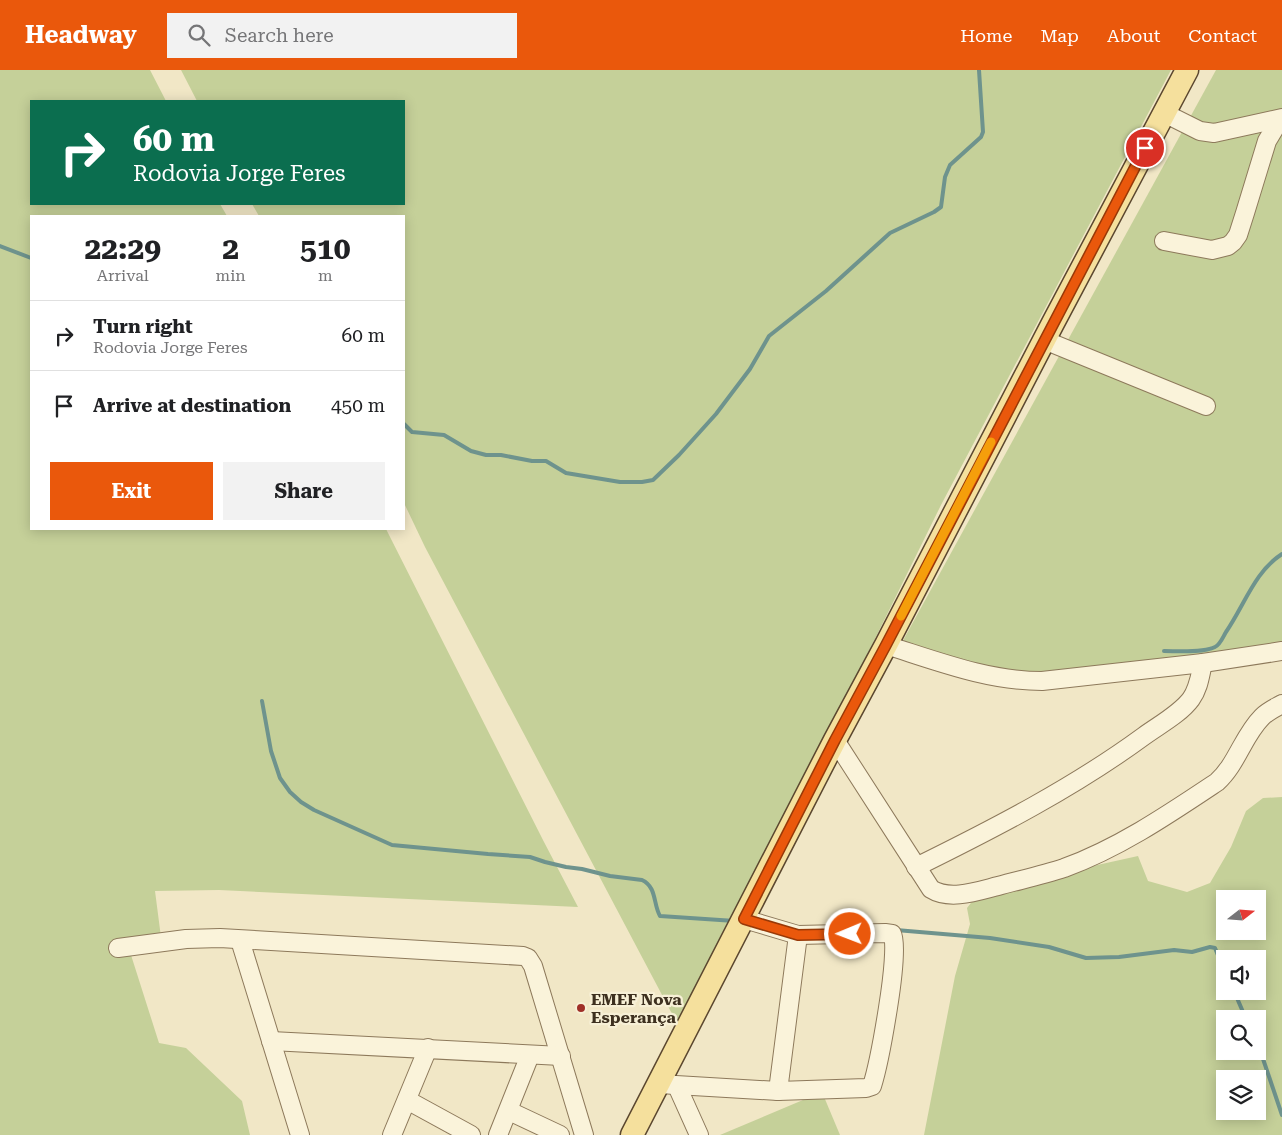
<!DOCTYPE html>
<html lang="en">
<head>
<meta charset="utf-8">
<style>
  :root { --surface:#fff; --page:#f2f2f2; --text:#202124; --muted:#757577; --line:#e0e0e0; --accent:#ea580c }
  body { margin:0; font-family:"Roboto Serif",serif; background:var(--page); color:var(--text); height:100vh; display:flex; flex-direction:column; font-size:19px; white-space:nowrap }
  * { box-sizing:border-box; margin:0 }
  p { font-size:16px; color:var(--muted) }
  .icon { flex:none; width:28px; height:28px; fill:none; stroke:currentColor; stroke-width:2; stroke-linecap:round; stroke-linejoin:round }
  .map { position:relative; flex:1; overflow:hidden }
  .panel { position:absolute; left:30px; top:145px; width:375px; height:315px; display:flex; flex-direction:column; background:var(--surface); border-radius:0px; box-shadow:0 2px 12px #0003 }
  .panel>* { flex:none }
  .banner { position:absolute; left:30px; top:30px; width:375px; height:105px; border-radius:0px; box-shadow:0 2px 12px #0003; background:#0b6e4f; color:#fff; overflow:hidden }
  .needle { width:32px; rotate:73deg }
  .tools { position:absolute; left:1216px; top:820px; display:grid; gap:10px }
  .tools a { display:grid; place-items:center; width:50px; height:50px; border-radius:0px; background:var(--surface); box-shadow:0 2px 12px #0003; font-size:25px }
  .pin { position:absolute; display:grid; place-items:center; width:42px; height:42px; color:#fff; margin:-21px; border:2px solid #fff; border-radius:50%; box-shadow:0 1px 5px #0007 }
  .me { position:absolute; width:55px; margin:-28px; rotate:269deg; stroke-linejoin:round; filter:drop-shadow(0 0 4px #0008) }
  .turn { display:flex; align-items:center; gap:18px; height:105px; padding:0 20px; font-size:22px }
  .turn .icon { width:65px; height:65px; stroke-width:2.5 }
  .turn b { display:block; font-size:35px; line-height:42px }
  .eta { display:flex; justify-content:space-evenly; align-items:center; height:85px; text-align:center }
  .eta b { font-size:30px; font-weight:700; line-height:35px }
  .cta { display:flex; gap:10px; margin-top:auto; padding:10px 20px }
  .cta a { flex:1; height:58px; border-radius:0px; background:var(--accent); color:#fff; font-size:20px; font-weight:700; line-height:58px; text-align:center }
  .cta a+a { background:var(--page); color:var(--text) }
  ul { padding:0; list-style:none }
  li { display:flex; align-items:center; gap:15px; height:70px; padding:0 20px; border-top:1px solid var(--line) }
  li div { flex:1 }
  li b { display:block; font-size:19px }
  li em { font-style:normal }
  header { display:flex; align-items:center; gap:30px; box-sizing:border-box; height:70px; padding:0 25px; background:var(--accent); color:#fff }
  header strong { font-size:24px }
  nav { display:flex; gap:28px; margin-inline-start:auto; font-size:18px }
  .search { width:350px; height:45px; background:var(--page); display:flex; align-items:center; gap:12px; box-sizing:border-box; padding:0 18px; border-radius:0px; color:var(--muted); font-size:19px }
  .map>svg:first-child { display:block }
  .green { fill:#c5d099; fill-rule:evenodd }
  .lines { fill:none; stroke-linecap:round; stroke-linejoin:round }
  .stream { stroke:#6e938d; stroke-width:4 }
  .minor-casing { stroke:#8d795b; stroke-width:20 }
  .major-casing { stroke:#5b472f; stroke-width:25 }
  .minor { stroke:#faf3da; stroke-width:18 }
  .major { stroke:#f5e09d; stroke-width:22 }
  .route-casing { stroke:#983908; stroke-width:12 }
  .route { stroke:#ea580c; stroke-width:9 }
  .slow { stroke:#f59e0b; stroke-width:9 }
  .poi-dot { fill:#9f2f27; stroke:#f7f0d6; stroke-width:2 }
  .labels { text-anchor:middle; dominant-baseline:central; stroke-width:4.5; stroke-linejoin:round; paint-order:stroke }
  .poi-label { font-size:16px; font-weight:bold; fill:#3d301f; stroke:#f7f0d6; text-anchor:start }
</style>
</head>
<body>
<header>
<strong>Headway</strong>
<div class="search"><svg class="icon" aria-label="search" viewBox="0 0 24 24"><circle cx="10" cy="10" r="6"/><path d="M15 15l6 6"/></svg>Search here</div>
<nav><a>Home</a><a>Map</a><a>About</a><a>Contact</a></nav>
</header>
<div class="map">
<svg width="1282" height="1065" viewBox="0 0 1282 1065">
  <rect width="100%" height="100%" fill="#f1e7c6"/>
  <!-- green -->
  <g class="green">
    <path d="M0 0H150L166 31H31V134H220L227 146H31V459H386L544 772 578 837 219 820 155 821 162 875 131 885 159 973 186 978 242 1031 250 1065H0Z"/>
    <path d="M181 0H1171L941 435 728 867 679 957 425 477 404 433V146H259L252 134H404V31H197Z"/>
    <path d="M1216 0H1282V586L1030 609 900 576Z"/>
    <path d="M1282 727V1065H924L955 906 970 854 967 838 974 829 998 817 1138 786 1148 811 1187 822 1210 813 1231 777 1246 741 1263 728ZM1225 829H1258V861H1225ZM1225 889H1258V921H1225ZM1225 949H1258V981H1225ZM1225 1009H1258V1041H1225Z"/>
    <path d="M822 1022 840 1065H720Z"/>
  </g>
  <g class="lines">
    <!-- stream -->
    <g class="stream">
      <path d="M0 176 31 188"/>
      <path d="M404 354 412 362 444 365 471 381 486 385H501L532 391H546L566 403 620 412H642L653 410 679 385 716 344 750 299 769 266 826 221 890 163 934 142 941 137 945 107 950 95 981 67 983 62 979 0"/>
      <path d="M1164 581C1178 581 1203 583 1215 577 1220 575 1223 567 1226 562 1244 536 1255 501 1282 484"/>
      <path d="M262 631 271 681 280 708 290 722 301 732 314 740 392 775 488 784 530 787 545 792 566 797 582 799 610 806 642 810C657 817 653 834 660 846L735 851"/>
      <path d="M896 860 990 868 1049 877 1086 888 1119 887 1174 880 1192 882 1210 877 1215 878 1225 902"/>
      <path d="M1234 921 1246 949"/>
      <path d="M1258 974 1282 1045"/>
    </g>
    <!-- minor casing -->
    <g class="minor-casing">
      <g id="minor">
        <path d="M1164 43 1200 61 1214 63 1282 48"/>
        <path d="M1164 171 1212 180 1228 176 1233 172 1238 165 1245 143 1267 71 1276 56 1282 49"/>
        <path d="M1044 270 1206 336"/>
        <path d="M886 575C937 591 988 611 1042 611L1203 593 1282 581"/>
        <path d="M835 670 931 819C950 831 978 821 998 816 1020 810 1043 805 1064 798 1119 778 1169 744 1217 712 1237 694 1243 666 1262 647 1268 641 1275 638 1282 634"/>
        <path d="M916 797C995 758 1073 718 1144 666 1159 655 1180 644 1191 629 1199 618 1200 605 1203 593"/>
        <path d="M240 870 300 1065"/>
        <path d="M118 878 186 869 220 868 523 886 528 888 533 896 584 1065"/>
        <path d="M271 971 561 986"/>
        <path d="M659 1014 778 1021 866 1018 872 1016C879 994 901 880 892 864L885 863 798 865 744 849"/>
        <path d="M677 1016 699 1065"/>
        <path d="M778 1021 798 865"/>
        <path d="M407 1030 471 1065"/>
        <path d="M509 1041 560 1065"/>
        <path d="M392 1065 428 978"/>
        <path d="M498 1065 530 985"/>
      </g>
    </g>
    <!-- major casing -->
    <g class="major-casing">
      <path id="major" d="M632 1065 835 670 886 575 1053 253 1187 0"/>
    </g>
    <!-- minor -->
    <use href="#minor" class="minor"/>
    <!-- major -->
    <use href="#major" class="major"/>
  </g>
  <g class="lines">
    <!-- route casing -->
    <g class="route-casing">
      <path id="route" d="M850 864 798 865 744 849 835 670 886 575 1145 78"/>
    </g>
    <!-- route -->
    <use href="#route" class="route"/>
    <!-- slow -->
    <path class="slow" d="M901 546 991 372"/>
  </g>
  <!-- markers -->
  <circle class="poi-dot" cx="581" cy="938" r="5"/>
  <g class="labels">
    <!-- poi labels -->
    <g class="poi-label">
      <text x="591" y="929">EMEF Nova<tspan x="591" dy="18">Esperança</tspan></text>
    </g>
  </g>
</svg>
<div class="tools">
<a><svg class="needle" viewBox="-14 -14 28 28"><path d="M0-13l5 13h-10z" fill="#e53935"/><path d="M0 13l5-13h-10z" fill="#757577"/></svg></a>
<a><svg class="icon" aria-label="sound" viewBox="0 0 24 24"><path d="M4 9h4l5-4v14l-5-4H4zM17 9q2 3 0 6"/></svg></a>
<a><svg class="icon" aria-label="search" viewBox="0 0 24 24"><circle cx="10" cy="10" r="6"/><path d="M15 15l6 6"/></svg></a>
<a><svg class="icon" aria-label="layers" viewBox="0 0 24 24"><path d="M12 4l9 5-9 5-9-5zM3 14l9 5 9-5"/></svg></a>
</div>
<div class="pin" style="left:1145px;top:78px;background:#d93025"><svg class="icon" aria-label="arrive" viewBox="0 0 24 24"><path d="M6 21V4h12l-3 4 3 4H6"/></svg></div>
<svg class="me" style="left:850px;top:864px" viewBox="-20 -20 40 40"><circle r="17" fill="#ea580c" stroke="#fff" stroke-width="3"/><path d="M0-11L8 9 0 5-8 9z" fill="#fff"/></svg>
<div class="banner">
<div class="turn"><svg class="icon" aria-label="right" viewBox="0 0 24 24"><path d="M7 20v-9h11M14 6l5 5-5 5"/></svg><div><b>60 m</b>Rodovia Jorge Feres</div></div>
</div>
<section class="panel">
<div class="eta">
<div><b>22:29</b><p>Arrival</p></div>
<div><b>2</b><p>min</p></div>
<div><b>510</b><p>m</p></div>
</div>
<ul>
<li><svg class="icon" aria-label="right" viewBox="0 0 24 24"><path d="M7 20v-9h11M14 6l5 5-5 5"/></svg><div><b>Turn right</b><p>Rodovia Jorge Feres</p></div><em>60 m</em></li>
<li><svg class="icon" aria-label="arrive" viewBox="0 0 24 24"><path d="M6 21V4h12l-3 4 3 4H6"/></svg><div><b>Arrive at destination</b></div><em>450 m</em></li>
</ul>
<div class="cta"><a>Exit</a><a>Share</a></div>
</section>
</div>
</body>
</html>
